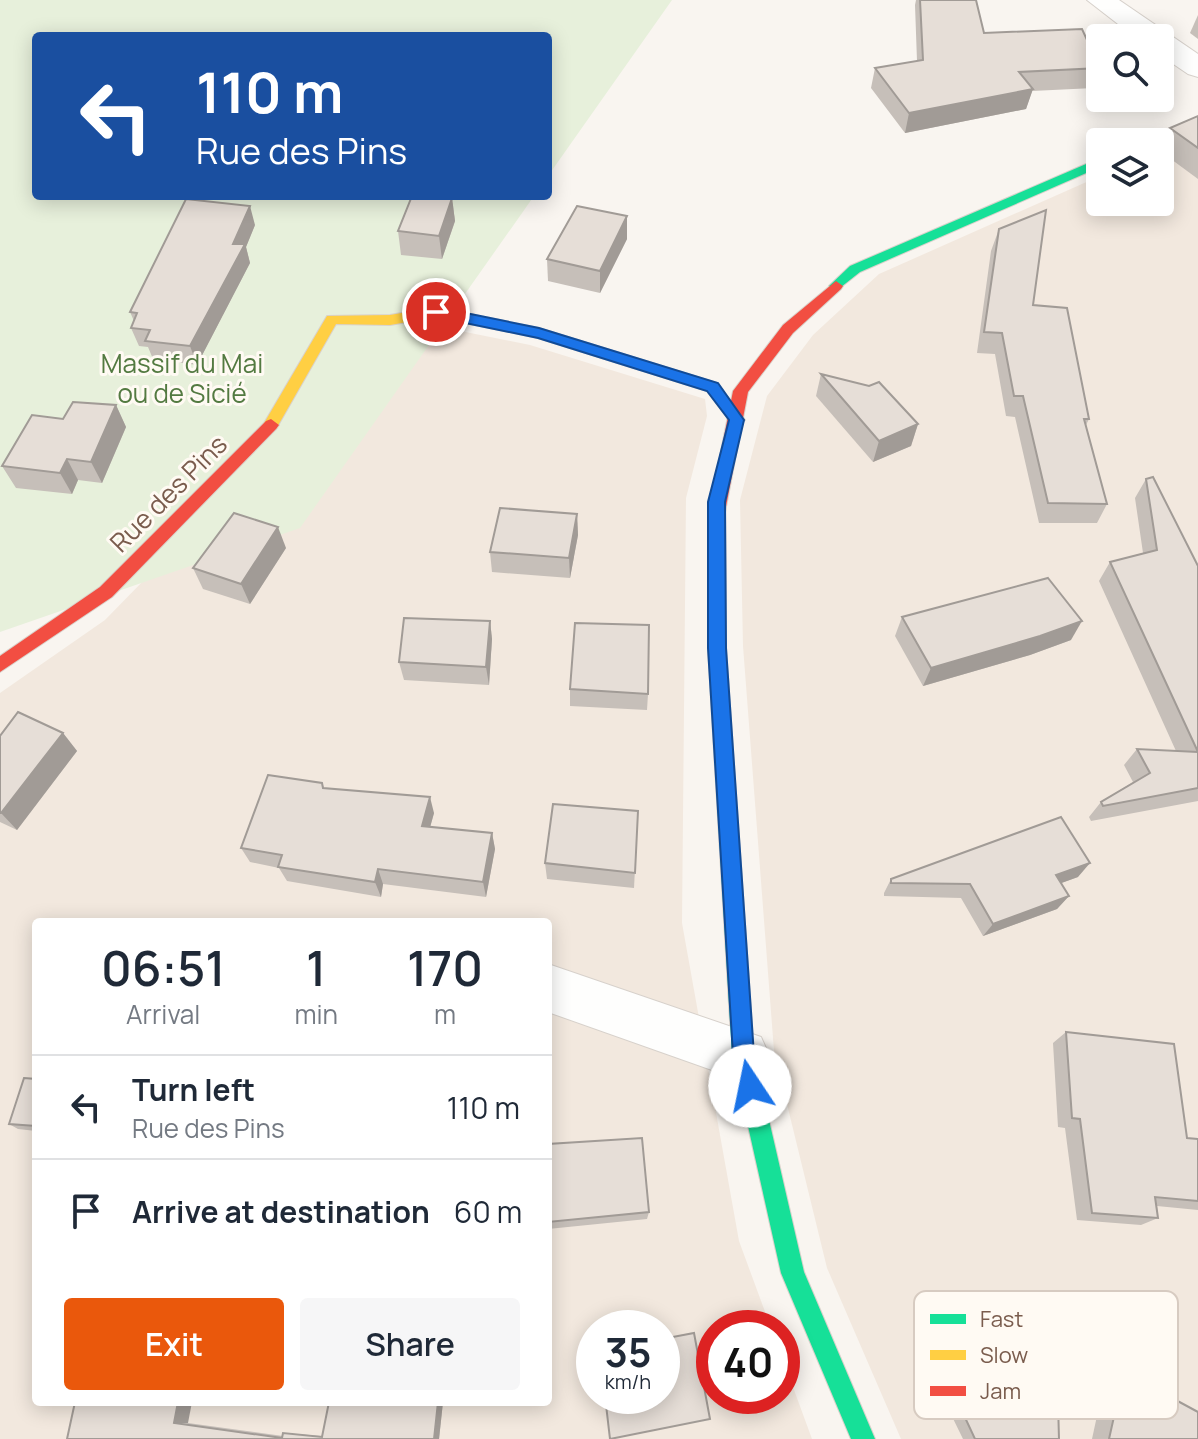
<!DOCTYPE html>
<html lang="en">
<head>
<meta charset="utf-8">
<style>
  :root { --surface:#fff; --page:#f6f6f7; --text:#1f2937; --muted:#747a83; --line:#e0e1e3; --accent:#ea580c }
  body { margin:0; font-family:Manrope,sans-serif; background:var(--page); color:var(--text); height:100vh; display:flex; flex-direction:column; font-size:30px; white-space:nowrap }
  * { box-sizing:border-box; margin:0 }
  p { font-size:26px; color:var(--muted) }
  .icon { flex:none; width:44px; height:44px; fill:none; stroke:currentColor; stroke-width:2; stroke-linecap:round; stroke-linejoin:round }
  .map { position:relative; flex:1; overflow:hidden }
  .sheet { position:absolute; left:32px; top:918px; width:520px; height:488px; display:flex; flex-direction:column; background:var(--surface); border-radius:8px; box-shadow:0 4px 20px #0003 }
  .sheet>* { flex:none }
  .top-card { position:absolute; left:32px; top:32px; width:520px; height:168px; border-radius:8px; box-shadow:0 4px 20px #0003; background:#1a4fa0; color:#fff; overflow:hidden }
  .fabs { position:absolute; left:1086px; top:24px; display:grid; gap:16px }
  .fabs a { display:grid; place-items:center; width:88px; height:88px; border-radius:8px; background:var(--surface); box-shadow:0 4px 20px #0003; font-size:40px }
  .speed { position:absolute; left:576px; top:1310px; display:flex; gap:16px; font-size:40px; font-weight:700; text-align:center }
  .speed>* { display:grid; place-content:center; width:104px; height:104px; border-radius:50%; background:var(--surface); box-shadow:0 4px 20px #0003; line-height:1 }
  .speed small { font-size:20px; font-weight:400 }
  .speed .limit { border:12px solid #d22; background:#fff; color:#111 }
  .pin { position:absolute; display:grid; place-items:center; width:68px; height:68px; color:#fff; margin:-34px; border:4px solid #fff; border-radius:50%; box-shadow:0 2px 8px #0007 }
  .me { position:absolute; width:88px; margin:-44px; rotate:349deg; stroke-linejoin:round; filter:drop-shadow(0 0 6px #0008) }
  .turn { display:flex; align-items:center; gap:28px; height:168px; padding:0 32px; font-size:36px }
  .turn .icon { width:104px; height:104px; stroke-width:2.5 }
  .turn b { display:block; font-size:56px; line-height:68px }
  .eta { display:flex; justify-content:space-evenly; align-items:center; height:136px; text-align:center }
  .eta b { font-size:48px; font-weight:600; line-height:56px }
  .button { display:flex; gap:16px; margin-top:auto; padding:16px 32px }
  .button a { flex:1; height:92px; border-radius:8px; background:var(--accent); color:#fff; font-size:32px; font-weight:600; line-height:92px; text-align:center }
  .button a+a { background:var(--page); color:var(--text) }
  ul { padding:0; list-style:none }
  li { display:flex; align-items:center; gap:24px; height:104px; padding:0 32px; border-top:2px solid var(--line) }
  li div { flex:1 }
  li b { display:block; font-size:30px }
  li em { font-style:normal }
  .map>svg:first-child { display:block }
  .residential { fill:#f2e8de; fill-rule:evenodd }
  .green { fill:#e7f0db }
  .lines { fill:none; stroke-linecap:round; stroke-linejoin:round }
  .street-casing { stroke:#d7d1cb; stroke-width:2 }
  .fast-casing { stroke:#d9d2cb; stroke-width:2 }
  .slow-casing { stroke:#d9d2cb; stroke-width:2 }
  .jam-casing { stroke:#d9d2cb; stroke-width:2 }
  .street { fill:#fefefd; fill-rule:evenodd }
  .fast { fill:#16e098; fill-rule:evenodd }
  .slow { fill:#ffcf43; fill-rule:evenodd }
  .jam { fill:#f24e42; fill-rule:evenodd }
  .wall { fill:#c6bfb9 }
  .shaded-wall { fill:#a19b96 }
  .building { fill:#e6ded7; stroke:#a19b96; stroke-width:2 }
  .route { fill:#1a73e8; stroke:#114b97; stroke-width:2 }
  .labels { text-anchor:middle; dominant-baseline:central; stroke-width:6; stroke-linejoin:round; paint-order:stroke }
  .park-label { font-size:26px; fill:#537a41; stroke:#fffaf3 }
  .street-label { font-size:26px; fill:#7a5c4d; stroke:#fffaf3 }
  .key { fill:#fffaf3; stroke:#d7cbc1; stroke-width:2 }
  .key-label { font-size:22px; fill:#7a5c4d }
</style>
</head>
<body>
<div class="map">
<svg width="1198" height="1439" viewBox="0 0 1198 1439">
  <rect width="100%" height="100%" fill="#f9f5f0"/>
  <!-- residential -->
  <g class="residential">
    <path d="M1198 135V1439H901L827 1268 774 1051 743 646 740 500 767 396 813 335 879 274 1100 176V202H1160V151Z"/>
    <path d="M426 324 530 345 705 399 707 416 686 498 682 923 739 1241 771 1328H714V1396H782V1357L812 1439H0V693L105 620 272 449ZM36 922H548V1402H36ZM594 1328H662V1396H594Z"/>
  </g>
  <!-- green -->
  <path class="green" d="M0 0H672L548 176V36H36V196H534L300 528 0 632Z"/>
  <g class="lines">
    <!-- street casing -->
    <g class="street-casing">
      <g id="street">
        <path d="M1087 0H1119L1198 54V77L1188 74 1160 55V38H1136Z"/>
        <path d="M548 964 761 1037 769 1055 761 1073 743 1081 548 1012Z"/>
      </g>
    </g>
    <!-- fast casing -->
    <g class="fast-casing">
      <g id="fast">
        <path d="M1100 158V167L860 272 836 291 829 286 850 266Z"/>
        <path d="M717 506 725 512 726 648 754 1055 804 1272 875 1439H851L781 1273 732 1055 708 648 709 512Z"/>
      </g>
    </g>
    <!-- slow casing -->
    <g class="slow-casing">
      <g id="slow">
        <path d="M1198 117V126L1158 142H1141Z"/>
        <path d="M436 307 539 328 717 383 745 420 737 426 732 424 707 391 538 338 436 317 390 325 336 324 276 429H266L263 425 327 316 390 315Z"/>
      </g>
    </g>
    <!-- jam casing -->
    <g class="jam-casing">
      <g id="jam">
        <path d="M836 281 843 286 841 289 793 333 748 392 725 512 717 518 711 516 709 512 733 391 783 325Z"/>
        <path d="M271 419 279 425 276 429 112 597 0 672V656L100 587 266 421Z"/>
      </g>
    </g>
    <!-- street -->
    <use href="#street" class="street"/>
    <!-- fast -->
    <use href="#fast" class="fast"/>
    <!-- slow -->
    <use href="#slow" class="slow"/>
    <!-- jam -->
    <use href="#jam" class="jam"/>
  </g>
  <!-- wall -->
  <g class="wall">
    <path d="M916 0H976L984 33 1100 66V71L1094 88 1032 91 1026 109 905 133 871 88 875 68 917 61 915 5Z"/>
    <path d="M1198 15V39L1190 33Z"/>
    <path d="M1198 116V179L1160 151 1170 128Z"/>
    <path d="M452 198 455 221 442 259 401 255 398 231Z"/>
    <path d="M627 216V239L600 293 548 281 547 259Z"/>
    <path d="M255 225 246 247 250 263 197 365 153 359 148 347 139 346 131 328 134 321 130 312Z"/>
    <path d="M999 229 1033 305 1089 419 1086 425 1107 504 1097 523H1039L1015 417 1006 416 995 354 977 353 991 251Z"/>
    <path d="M821 374 918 424 911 446 873 462 816 396Z"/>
    <path d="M116 405 126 427 102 483 78 480 72 494 16 488 2 466 63 419Z"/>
    <path d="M1146 479 1198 566V801L1091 821 1089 817 1101 802 1133 782 1124 765 1137 749 1176 751 1099 581 1110 562 1143 553 1135 498Z"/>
    <path d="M577 514 578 535 570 578 492 572 490 552Z"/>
    <path d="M286 548 250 604 203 589 193 568Z"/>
    <path d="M902 617 1071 640 1030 655 923 686 895 636Z"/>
    <path d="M490 621 492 639 489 685 404 680 399 662Z"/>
    <path d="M570 689 648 694 647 710 570 706Z"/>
    <path d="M63 733 77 751 17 830 0 822V736Z"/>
    <path d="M322 783 324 788 434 813 430 827 492 833 495 849 486 897 383 884 381 897 287 881 279 868 250 862 241 848Z"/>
    <path d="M638 811 634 888 547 879 545 863Z"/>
    <path d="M1078 877 1061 883 1069 896 1057 909 983 936 961 898 884 896V893L891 879Z"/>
    <path d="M1066 1032 1187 1138 1198 1139V1210L1157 1206 1158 1218 1141 1225 1077 1220 1065 1128 1058 1127 1053 1043Z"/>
    <path d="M36 1079V1131L18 1129 9 1124Z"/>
    <path d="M550 1186 649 1212 647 1219 548 1229V1187Z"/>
    <path d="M1039 1366 1059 1439H963L942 1396 999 1381 1024 1369Z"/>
    <path d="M1124 1372 1198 1439H1092L1106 1374Z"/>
    <path d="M75 1402 188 1423 283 1436V1433L322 1436 329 1402H443L439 1439H67Z"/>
  </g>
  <!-- shaded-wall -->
  <g class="shaded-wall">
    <path d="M1033 89 1026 109 905 133 909 113Z"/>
    <path d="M452 198 455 221 442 259 439 236Z"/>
    <path d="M250 206 255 225 246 247 250 263 197 365 190 346 233 244Z"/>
    <path d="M627 216V239L600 293V271Z"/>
    <path d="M116 405 126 427 102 483 91 462Z"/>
    <path d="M918 424 911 446 873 462 879 441Z"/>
    <path d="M67 459 78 480 72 494 60 473Z"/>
    <path d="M577 514 578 535 570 578 569 558Z"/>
    <path d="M278 527 286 548 250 604 241 584Z"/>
    <path d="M490 621 492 639 489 685 486 667Z"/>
    <path d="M1082 621 1071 640 1030 655 923 686 931 668Z"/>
    <path d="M63 733 77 751 17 830 1 813Z"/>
    <path d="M430 797 434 813 426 842 422 826Z"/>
    <path d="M492 833 495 849 486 897 483 882Z"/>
    <path d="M1090 863 1078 877 1045 889 1056 875Z"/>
    <path d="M378 869 383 884 381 897 375 882Z"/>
    <path d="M1069 896 1057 909 983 936 993 924Z"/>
    <path d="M178 1402H192L188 1423H174Z"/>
    <path d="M438 1402H443L439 1439H434Z"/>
  </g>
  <!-- building -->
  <g class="building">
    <path d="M920 0H976L984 33 1082 29 1100 68 1019 72 1033 89 909 113 875 68 923 60Z"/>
    <path d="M1198 116V148L1170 128Z"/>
    <path d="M412 196 452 198 439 236 398 231Z"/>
    <path d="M186 199 250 206 233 244H245L190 346 145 341 150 330 131 328 137 313 130 312Z"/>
    <path d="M577 206 627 216 600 271 547 259Z"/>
    <path d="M1046 210 1033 305 1067 308 1089 419H1084L1107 504 1048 503 1023 396H1014L1002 333 984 332 999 229Z"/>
    <path d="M821 374 869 386 879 382 918 424 879 441Z"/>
    <path d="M73 402 116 405 91 462 67 459 60 473 2 466 32 415 63 419Z"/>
    <path d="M1153 477 1198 566V788L1103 806 1101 802 1150 773 1137 749 1198 752 1110 562 1157 550 1146 479Z"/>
    <path d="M500 508 577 514 569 558 490 552Z"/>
    <path d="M234 513 278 527 241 584 193 568Z"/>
    <path d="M1048 578 1082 621 1040 636 931 668 902 617Z"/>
    <path d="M404 618 490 621 486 667 399 662Z"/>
    <path d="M575 623 649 625 648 694 570 689Z"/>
    <path d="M18 712 63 733 1 813H0V736Z"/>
    <path d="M268 775 322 783 323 788 430 797 422 826 492 833 483 882 378 869 375 882 278 867 282 855 241 848Z"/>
    <path d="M553 804 638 811 635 873 545 863Z"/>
    <path d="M1061 817 1090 863 1056 875 1069 896 993 924 970 884 891 883V879Z"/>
    <path d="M1066 1032 1174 1044 1187 1138 1198 1139V1201L1155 1197 1158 1218 1092 1213 1080 1119 1072 1118Z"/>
    <path d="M24 1078 36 1079V1126L9 1124Z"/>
    <path d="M642 1138 649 1212 548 1222V1187L550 1186 548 1144Z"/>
    <path d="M694 1333 710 1419 610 1439 605 1396H662V1339Z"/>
    <path d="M1039 1366 1058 1402 1059 1439H975L954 1394 1013 1379Z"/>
    <path d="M1124 1372 1198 1412V1439H1109Z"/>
    <path d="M75 1402H178L174 1423 282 1438 283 1433 322 1437 329 1402H438L434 1439H67Z"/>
  </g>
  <!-- route -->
  <path class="route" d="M436 307 539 328 718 383 744 420 725 502 726 648 754 1055 761 1086 758 1093 750 1097 743 1093 733 1055 708 648V502L729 420 707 391 538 338 431 316V309Z"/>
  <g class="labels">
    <!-- park labels -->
    <g class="park-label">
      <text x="182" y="363">Massif du Mai<tspan x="182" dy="30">ou de Sicié</tspan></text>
    </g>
    <!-- street labels -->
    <g class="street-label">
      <text transform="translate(168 493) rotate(-45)">Rue des Pins</text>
    </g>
  </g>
  <!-- legend -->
  <rect x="914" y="1291" width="264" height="128" rx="12" class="key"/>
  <rect x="930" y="1314" width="36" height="10" fill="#16e098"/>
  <rect x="930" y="1350" width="36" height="10" fill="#ffcf43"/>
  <rect x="930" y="1386" width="36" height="10" fill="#f24e42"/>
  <g class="key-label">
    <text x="980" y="1327">Fast</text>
    <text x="980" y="1363">Slow</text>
    <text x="980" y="1399">Jam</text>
  </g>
</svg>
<div class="fabs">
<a><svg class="icon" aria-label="search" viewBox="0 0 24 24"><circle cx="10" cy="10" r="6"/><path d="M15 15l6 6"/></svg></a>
<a><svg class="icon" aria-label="layers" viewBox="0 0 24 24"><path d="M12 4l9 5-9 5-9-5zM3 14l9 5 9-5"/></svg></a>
</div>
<div class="speed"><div>35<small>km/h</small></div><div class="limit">40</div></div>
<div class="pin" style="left:436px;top:312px;background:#d93025"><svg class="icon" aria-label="arrive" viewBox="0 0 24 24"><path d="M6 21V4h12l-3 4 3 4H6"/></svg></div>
<svg class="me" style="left:750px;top:1086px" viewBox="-20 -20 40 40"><circle r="19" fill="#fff"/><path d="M0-13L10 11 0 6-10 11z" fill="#1a73e8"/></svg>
<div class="top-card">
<div class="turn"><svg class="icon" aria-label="left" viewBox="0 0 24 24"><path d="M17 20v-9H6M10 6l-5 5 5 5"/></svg><div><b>110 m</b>Rue des Pins</div></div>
</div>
<section class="sheet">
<div class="eta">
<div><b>06:51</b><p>Arrival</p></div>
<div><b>1</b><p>min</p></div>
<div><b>170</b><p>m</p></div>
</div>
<ul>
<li><svg class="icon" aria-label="left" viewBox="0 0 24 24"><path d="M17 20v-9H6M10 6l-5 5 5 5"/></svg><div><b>Turn left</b><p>Rue des Pins</p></div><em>110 m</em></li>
<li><svg class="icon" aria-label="arrive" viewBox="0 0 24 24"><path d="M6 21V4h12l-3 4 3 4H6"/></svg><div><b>Arrive at destination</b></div><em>60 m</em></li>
</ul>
<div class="button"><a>Exit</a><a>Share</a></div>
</section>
</div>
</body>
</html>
